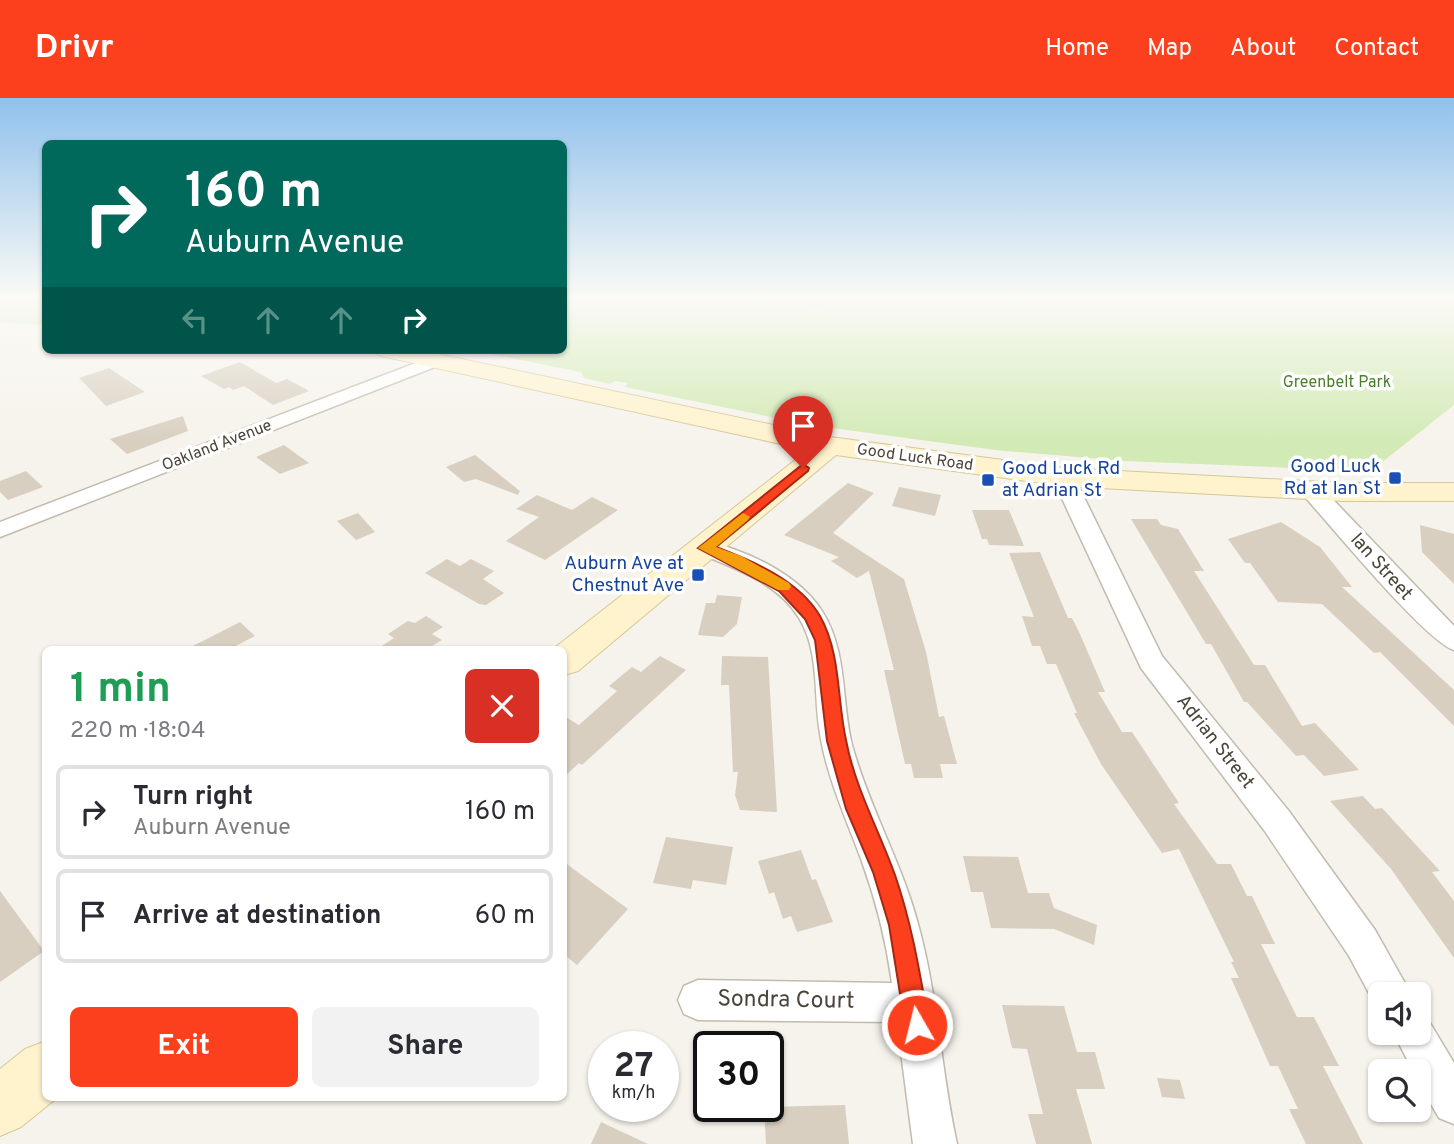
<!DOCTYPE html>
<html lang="en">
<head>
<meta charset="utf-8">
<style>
  :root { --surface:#fff; --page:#f2f2f3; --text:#2b2b33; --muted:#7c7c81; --line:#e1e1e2; --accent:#fc3f1d }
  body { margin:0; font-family:Overpass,sans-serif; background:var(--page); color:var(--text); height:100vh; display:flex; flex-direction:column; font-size:26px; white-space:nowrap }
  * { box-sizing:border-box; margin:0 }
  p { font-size:23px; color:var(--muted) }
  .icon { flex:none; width:38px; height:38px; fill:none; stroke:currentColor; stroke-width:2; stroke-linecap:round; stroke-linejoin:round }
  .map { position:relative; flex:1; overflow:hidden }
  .drawer { position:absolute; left:42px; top:548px; width:525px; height:455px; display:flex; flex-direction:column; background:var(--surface); border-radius:10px; box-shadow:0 2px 5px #0004 }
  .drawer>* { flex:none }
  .banner { position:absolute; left:42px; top:42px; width:525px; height:214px; border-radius:10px; box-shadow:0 2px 5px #0004; background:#00695c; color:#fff; overflow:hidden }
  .controls { position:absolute; left:1368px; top:884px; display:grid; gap:14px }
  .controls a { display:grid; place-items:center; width:63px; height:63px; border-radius:10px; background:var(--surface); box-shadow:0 2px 5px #0004; font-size:35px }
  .speed { position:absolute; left:588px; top:933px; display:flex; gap:14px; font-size:35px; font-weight:700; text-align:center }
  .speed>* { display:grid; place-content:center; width:91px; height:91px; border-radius:50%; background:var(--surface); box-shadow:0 2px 5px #0004; line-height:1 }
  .speed small { font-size:18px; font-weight:400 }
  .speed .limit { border:4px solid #111; border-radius:10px; background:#fff; color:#111 }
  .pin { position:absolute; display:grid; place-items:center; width:60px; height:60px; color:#fff; margin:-72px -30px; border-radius:50% 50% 50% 0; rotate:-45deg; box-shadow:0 0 7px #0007 }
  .pin .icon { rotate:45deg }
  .me { position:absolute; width:77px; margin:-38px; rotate:352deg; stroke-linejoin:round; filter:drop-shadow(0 0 5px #0008) }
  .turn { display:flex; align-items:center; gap:24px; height:147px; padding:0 28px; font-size:32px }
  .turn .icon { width:91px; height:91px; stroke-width:2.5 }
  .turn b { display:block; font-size:49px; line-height:60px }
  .lanes { display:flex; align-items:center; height:66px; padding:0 28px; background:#0003; justify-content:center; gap:35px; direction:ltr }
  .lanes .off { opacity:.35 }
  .round { display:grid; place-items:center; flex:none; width:74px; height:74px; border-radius:10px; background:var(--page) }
  .headline { display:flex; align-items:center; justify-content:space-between; height:119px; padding:0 28px }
  h1 { font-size:42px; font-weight:700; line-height:52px; color:#1e9e55 }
  .primary-button { display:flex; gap:14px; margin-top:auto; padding:14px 28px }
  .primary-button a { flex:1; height:80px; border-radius:10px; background:var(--accent); color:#fff; font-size:28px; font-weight:700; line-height:80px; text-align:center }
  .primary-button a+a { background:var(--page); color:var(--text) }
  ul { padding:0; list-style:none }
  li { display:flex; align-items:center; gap:21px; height:94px; margin:0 14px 10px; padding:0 14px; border:4px solid var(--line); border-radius:10px }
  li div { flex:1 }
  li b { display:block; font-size:26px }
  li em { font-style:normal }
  header { display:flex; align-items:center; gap:42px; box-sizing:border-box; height:98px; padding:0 35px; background:var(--accent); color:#fff }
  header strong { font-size:33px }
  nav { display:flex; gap:38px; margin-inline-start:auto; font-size:24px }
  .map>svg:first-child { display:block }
  .green { fill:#d2eab5 }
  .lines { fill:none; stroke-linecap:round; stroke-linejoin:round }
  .stream { stroke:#a9d4f2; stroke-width:4.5 }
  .building { fill:#d8cfc1 }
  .street-casing { stroke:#c2bbae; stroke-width:3 }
  .secondary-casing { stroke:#d6c79b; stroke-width:2 }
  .street { fill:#fff; fill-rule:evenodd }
  .secondary { fill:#fff3cd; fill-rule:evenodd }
  .route { fill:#fc3f1d; stroke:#a42913; stroke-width:2 }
  .slow { fill:#f59e0b }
  .transit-dot { fill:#1a4fb4; stroke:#fff; stroke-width:2.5 }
  .labels { text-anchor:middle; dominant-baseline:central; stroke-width:7; stroke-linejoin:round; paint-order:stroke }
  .far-park-label { font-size:16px; fill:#4a7f2a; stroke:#fff }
  .far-street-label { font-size:16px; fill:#4b4439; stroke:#fff }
  .transit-label { font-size:19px; fill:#164399; stroke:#fff; text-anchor:end }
  .street-label { font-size:19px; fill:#4b4439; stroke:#fff }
  .near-street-label { font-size:23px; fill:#4b4439; stroke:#fff }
</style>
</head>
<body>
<header>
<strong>Drivr</strong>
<nav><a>Home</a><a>Map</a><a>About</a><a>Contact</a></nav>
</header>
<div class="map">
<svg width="1454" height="1046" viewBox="0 0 1454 1046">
  <rect width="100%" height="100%" fill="#f6f3ec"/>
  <!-- green -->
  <g class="green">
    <path d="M0 199H45V227L0 224Z"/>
    <path d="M564 199H1454V307L1371 373 1125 363 995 352 810 327 625 289 628 285 615 283 610 286 584 280 581 274 471 252H564Z"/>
  </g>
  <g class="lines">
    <!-- stream -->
    <path class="stream" d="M789 199 818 207"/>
  </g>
  <!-- building -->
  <g class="building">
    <path d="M240 264 276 285 287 281 309 293 273 307 244 288 233 292 229 289 224 291 201 278Z"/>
    <path d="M109 270 145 294 106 308 79 280Z"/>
    <path d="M183 318 188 333 127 356 110 341Z"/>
    <path d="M284 347 309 365 280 376 256 359Z"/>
    <path d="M475 357 520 393 518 397 476 381 464 384 446 369Z"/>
    <path d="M26 373 43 389 8 402 0 394V383Z"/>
    <path d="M848 385 874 395 833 435 904 481 926 554 939 619 944 618 957 666H940L943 680H914L911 666H905L884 572H894L869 473 857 480 831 463 839 459 784 437Z"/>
    <path d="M899 389 941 397 935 418 892 408Z"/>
    <path d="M537 397 572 412 592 399 618 412 545 462 506 443 539 419 516 411Z"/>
    <path d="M972 412H1009L1024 448 989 447 987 441H982Z"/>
    <path d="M358 415 375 434 356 442 337 423Z"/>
    <path d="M1131 421H1157L1161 427 1178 431 1204 473H1194L1254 567H1265L1302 628 1315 625 1359 672 1324 678 1304 657 1296 658 1247 604H1244L1211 546H1206Z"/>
    <path d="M1281 424 1320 449 1352 489H1342L1454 592V628L1380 554 1374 555 1322 506 1278 504 1250 465H1245L1228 441Z"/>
    <path d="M1420 427 1454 436V486L1422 454Z"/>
    <path d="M1040 454 1068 520H1072L1080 536 1105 594H1098L1122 634H1132L1179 705 1174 706 1217 766H1231L1247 798H1252L1275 846H1261L1297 919H1314L1339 968H1323L1363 1046H1306L1289 1011H1298L1278 968H1270L1231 880H1239L1231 864H1234L1179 751 1162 755 1101 666 1074 615H1077L1056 566H1047L1040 548H1032L1022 518 1034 519 1009 455Z"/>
    <path d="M447 461 460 468 471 461 494 473 483 481 504 495 486 507 479 506 425 475Z"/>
    <path d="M717 497 742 499 737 526 723 539 698 537 706 505H715Z"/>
    <path d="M426 518 443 529 432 536 442 542 427 551H377L394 540 388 536 408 523 415 525Z"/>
    <path d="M240 524 255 538 230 551H187Z"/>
    <path d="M660 558 686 572 582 667 579 665 564 679V618L579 627 617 593 609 588 632 569 641 574Z"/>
    <path d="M722 558 768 559 777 714 740 712 735 697 738 674H733L729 587H721Z"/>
    <path d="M1363 698 1375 711 1382 710 1440 773 1432 774 1454 803V860L1391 771 1330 703Z"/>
    <path d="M666 739 733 749 726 787 693 782 691 791 653 785Z"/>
    <path d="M801 752 812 782 816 781 833 824 797 834 791 818 783 821 774 794 769 796 758 763Z"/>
    <path d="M963 758 1018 759 1028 795H1049L1054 810 1097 827 1094 847 1054 831 991 830 983 794H971Z"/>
    <path d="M564 764 628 811 577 867 564 856Z"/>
    <path d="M0 793 44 853 0 884Z"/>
    <path d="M1002 907 1064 908 1077 954H1095L1105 991H1076L1092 1046H1036L1028 1016H1043L1027 951 1012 950Z"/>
    <path d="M1157 980 1180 982 1185 1001 1162 999Z"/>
    <path d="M845 1007 849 1046H766L764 1009Z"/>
    <path d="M601 1024 648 1046H591Z"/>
  </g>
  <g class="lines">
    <!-- street casing -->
    <g class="street-casing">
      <g id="street">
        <path d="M434 258 443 263 440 267 0 439V424Z"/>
        <path d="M1063 373 1071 374 1074 379 1162 558 1288 712 1375 832 1411 896H1381V911L1377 910 1349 858 1264 732 1141 570 1052 379 1055 374Z"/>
        <path d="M1311 385 1319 387 1454 528V552C1426 544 1329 425 1303 397L1300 392 1303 387Z"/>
        <path d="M706 443C748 453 798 476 822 513 848 554 841 602 852 647 869 709 902 765 918 826 938 898 941 973 957 1046H913L897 924 698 922 684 916 678 902 684 888 698 882 892 885C886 842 876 802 861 761 845 718 825 675 819 629 814 594 819 552 799 520 778 485 734 470 698 455L694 450 698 445Z"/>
        <path d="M1419 916 1427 920 1454 965V1026L1439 1020 1419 985V973H1413L1393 934H1419Z"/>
      </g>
    </g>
    <!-- secondary casing -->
    <g class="secondary-casing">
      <g id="secondary">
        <path d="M374 252H419L830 339 1063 370 1343 385H1454V403H1343L1063 388 836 357 578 573 564 577V551H553L808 352 386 259 378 257Z"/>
        <path d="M46 943V999H58L21 1029 0 1038V971L25 951Z"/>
      </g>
    </g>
    <!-- street -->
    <use href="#street" class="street"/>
    <!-- secondary -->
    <use href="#secondary" class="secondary"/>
  </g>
  <!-- sky -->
  <linearGradient id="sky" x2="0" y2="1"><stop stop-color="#8fc1ec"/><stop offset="0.58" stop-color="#fbfaf6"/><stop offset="1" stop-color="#fbfaf6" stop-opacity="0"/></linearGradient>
  <rect width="1454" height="345" fill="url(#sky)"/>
  <!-- route -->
  <path class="route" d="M803 366 809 370 808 373 716 449C753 463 799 482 820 518 841 555 837 602 846 642 855 690 879 732 895 777 912 826 920 876 929 927L926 935 917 939 909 935 905 927 889 827 873 774 846 711 827 643 815 542 805 521 779 493 698 450Z"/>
  <!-- slow -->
  <path class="slow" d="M743 415 750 419 748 422 716 449 741 458 789 485 791 488 789 492H778L698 450Z"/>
  <!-- markers -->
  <g class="transit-dot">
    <rect x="1388" y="373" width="14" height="14" rx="3.5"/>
    <rect x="981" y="375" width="14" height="14" rx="3.5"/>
    <rect x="691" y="470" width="14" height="14" rx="3.5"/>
  </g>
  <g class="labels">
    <!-- far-park labels -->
    <g class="far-park-label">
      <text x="1337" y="285">Greenbelt Park</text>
    </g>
    <!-- far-street labels -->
    <g class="far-street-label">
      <text transform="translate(217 348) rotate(-21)">Oakland Avenue</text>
      <text transform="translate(915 360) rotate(8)">Good Luck Road</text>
    </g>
    <!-- transit labels -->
    <g class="transit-label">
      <text x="1381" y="369">Good Luck<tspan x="1381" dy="22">Rd at Ian St</tspan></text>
      <text x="1002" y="371" text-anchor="start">Good Luck Rd<tspan x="1002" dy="22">at Adrian St</tspan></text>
      <text x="684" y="466">Auburn Ave at<tspan x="684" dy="22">Chestnut Ave</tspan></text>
    </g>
    <!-- street labels -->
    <g class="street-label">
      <text transform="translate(1381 469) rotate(48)">Ian Street</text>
      <text transform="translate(1215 644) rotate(52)">Adrian Street</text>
    </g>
    <!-- near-street labels -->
    <g class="near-street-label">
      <text transform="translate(786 903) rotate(1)">Sondra Court</text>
    </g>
  </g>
</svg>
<div class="controls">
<a><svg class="icon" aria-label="sound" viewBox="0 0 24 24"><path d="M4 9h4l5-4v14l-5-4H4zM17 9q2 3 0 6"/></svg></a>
<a><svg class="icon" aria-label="search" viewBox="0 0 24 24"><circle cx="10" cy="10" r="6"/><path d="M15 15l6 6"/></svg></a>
</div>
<div class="speed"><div>27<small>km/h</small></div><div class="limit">30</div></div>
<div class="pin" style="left:803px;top:370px;background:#d93025"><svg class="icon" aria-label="arrive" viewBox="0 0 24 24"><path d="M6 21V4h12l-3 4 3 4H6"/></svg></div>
<svg class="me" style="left:917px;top:927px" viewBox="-20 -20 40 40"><circle r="17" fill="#fc3f1d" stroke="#fff" stroke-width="3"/><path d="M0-11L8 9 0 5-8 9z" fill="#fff"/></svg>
<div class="banner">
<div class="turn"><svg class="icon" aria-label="right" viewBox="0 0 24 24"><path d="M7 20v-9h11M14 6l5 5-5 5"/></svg><div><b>160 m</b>Auburn Avenue</div></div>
<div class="lanes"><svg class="icon off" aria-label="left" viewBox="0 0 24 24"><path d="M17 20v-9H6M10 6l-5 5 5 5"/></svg><svg class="icon off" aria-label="ahead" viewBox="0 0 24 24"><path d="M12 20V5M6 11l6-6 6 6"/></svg><svg class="icon off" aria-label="ahead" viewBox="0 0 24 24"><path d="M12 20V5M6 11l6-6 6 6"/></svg><svg class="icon" aria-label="right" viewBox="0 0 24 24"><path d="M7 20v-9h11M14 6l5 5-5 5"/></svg></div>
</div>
<section class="drawer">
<div class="headline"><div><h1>1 min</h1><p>220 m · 18:04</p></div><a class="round" style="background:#d93025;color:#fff"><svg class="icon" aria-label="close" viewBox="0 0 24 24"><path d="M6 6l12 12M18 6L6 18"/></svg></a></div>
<ul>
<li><svg class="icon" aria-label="right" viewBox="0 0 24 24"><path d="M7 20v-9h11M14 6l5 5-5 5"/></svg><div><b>Turn right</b><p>Auburn Avenue</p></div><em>160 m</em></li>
<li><svg class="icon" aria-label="arrive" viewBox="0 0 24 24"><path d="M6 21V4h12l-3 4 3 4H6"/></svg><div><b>Arrive at destination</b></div><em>60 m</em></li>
</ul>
<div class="primary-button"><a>Exit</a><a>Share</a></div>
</section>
</div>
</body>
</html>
